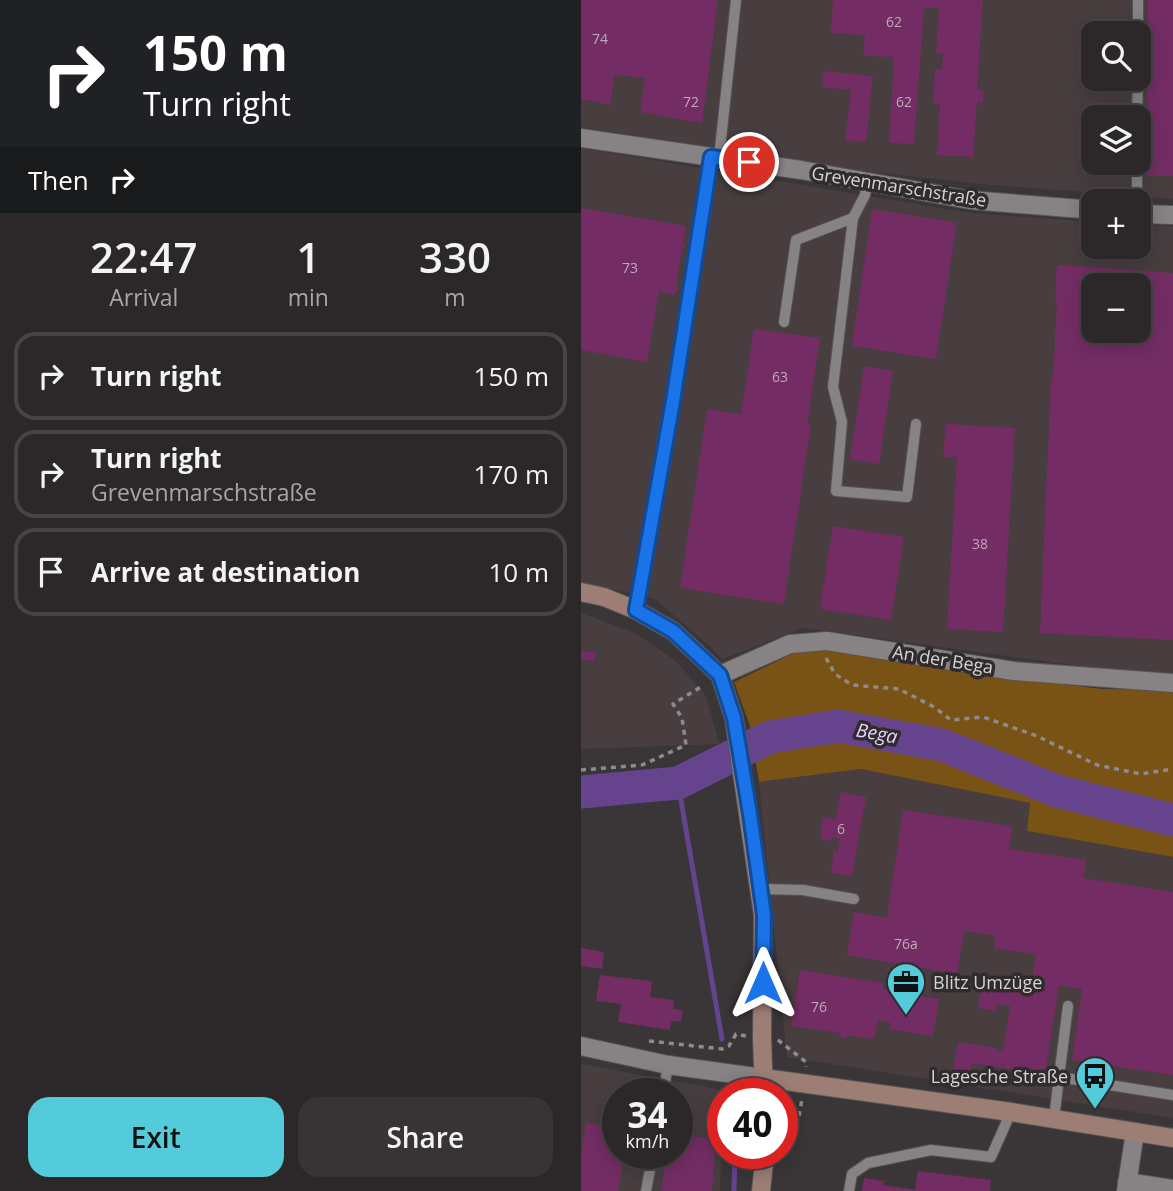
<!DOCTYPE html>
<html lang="en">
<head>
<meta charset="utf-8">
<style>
  :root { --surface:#2c2829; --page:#383435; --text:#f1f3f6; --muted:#a6a6a8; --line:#484446; --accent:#53cbda }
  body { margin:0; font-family:"Open Sans",sans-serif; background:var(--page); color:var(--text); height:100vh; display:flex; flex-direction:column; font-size:26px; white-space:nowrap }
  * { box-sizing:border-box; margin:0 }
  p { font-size:23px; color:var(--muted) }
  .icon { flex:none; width:38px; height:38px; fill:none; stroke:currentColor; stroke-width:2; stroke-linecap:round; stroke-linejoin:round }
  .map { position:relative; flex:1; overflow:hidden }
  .side { display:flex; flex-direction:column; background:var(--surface); width:581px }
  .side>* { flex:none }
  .hud { background:#202124; color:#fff; overflow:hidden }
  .tools { position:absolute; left:500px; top:21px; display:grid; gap:14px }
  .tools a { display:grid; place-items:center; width:70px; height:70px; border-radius:14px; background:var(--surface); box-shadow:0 4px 18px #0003,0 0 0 2px var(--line); font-size:35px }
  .speed { position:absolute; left:21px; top:1078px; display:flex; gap:14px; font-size:35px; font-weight:700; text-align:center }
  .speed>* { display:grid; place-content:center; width:91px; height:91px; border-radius:50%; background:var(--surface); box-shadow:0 4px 18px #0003,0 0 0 2px var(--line); line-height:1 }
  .speed small { font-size:18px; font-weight:400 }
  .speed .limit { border:10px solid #d22; background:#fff; color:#111 }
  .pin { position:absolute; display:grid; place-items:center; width:60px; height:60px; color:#fff; margin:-30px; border:4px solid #fff; border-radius:50%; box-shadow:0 2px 7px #0007 }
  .me { position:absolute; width:77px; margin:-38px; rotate:0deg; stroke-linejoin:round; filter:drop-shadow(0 0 5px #0008) }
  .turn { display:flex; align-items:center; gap:24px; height:147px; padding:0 28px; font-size:32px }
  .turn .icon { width:91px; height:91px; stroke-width:2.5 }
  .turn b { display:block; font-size:49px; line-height:60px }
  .then { display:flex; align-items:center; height:66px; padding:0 28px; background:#0003; gap:14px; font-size:26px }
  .eta { display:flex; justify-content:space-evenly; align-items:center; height:119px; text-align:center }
  .eta b { font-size:42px; font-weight:600; line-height:49px }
  .cta { display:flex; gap:14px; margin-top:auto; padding:14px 28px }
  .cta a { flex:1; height:80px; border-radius:21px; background:var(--accent); color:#111; font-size:28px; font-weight:600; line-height:80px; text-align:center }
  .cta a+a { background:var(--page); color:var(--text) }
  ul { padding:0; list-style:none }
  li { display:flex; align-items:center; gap:21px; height:88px; margin:0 14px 10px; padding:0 14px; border:4px solid var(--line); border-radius:21px }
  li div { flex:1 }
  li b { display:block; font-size:26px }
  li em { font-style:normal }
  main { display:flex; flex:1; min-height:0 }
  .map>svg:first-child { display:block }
  .built { fill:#483e3f; fill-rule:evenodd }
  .green { fill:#795215 }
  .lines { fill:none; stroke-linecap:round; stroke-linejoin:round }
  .stream { stroke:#66438d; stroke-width:5 }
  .river { stroke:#66438d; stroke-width:33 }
  .building { fill:#732d64; fill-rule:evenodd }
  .lane-casing { stroke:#575455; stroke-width:12 }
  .street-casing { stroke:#575455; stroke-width:20 }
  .secondary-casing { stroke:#575455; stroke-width:20 }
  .path { stroke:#8e8b8c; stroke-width:3.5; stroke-dasharray:5 5; stroke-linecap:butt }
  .lane { stroke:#878384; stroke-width:10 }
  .street { stroke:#878384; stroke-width:18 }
  .secondary { stroke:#9c7e74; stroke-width:18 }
  .route-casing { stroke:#114b97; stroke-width:18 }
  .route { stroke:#1a73e8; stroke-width:12 }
  .labels { text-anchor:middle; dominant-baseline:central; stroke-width:7; stroke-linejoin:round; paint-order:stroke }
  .number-label { font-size:14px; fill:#bdaab8 }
  .street-label { font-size:18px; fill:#d6d3d4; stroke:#302c2d }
  .poi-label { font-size:18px; fill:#d6d3d4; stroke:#302c2d; text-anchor:start }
  .water-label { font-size:19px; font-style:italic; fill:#e5d3fd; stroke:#302c2d }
</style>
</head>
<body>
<main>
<section class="side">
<div class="hud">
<div class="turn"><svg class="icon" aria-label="right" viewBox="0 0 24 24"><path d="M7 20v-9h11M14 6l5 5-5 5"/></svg><div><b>150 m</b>Turn right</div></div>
<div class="then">Then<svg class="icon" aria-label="right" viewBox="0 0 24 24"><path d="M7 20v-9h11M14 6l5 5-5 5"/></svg></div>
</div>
<div class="eta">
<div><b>22:47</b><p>Arrival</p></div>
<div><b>1</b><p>min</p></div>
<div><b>330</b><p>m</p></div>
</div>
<ul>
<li><svg class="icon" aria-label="right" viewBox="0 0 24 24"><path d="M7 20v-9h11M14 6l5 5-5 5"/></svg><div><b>Turn right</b></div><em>150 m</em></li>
<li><svg class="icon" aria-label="right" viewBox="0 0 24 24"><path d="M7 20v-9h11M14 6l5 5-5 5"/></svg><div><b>Turn right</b><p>Grevenmarschstraße</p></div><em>170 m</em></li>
<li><svg class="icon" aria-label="arrive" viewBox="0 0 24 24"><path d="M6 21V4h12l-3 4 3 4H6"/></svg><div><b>Arrive at destination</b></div><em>10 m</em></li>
</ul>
<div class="cta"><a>Exit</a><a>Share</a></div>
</section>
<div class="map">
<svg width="592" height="1191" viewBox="0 0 592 1191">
  <rect width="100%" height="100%" fill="#3a3637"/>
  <!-- built -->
  <g class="built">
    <path d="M0 0H592V199L411 185 282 171 0 127ZM513 33H558V79H513ZM513 117H558V163H513Z"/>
    <path d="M0 148 389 213 513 222V247H558V225L592 226V675L529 670 222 628 141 659 131 648 74 599 0 582ZM513 285H558V331H513Z"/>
    <path d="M0 613 54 633 95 661 125 696 138 744 0 749Z"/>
    <path d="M280 769 449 803 447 831 592 857V1118L206 1057 178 782Z"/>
    <path d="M0 1064 142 1090 139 1191H0ZM37 1094H96V1153H37Z"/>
  </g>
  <!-- green -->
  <path class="green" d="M248 651 430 678 521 689 592 690V857L446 831 449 803 280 769 178 782 169 726 153 682 215 652Z"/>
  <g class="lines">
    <!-- stream -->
    <g class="stream">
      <path d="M97 783 141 1039"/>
      <path d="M153 1191 154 1153"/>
    </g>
    <!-- river -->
    <path class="river" d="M0 792 97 783 189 737 257 726 361 745 476 791 592 820"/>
  </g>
  <!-- building -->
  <g class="building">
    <path d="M0 0H137L121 123 59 112 64 78 33 75 30 105 0 99Z"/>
    <path d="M252 0H402L396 89 403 90 402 103 396 102 392 157 356 155 359 104 352 103 354 69H361L362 53H355L358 8 343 7 333 144 308 143 313 57 282 56 284 35 250 33Z"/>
    <path d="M567 0H592V176H566Z"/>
    <path d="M243 71 292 76 285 142 264 140 270 90 241 87Z"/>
    <path d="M0 208 105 226 102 244 105 247 101 250 95 285 98 288 93 295 78 292 66 362 0 350Z"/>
    <path d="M291 209 376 223 355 359 271 346Z"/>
    <path d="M476 265 592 273V640L459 633 470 378H472L476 301H474ZM513 285H558V331H513Z"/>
    <path d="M173 329 239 338 226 424 230 425 203 604 99 588 126 409 160 414Z"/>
    <path d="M283 366 312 371 298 464 269 459Z"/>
    <path d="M365 424 434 428 422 632 366 629 376 457H362Z"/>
    <path d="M252 526 323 537 310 620 239 609Z"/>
    <path d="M0 651 14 652V661L0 660Z"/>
    <path d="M260 792 285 797 271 876 250 873 253 850 257 851 259 839 250 837V841L239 839 242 817 255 819Z"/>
    <path d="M322 810 431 826 428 849 505 860 502 878 592 892V1075L491 1060 501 989 478 985 464 1075 391 1063 388 1080 371 1078 377 1042 415 1048V1050L422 1051 429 1006 416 1004 415 1011 397 1008 402 978 450 987 455 954 413 948 415 936 383 931 376 974 266 955 273 912 306 918Z"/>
    <path d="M0 948 23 952 21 969 0 966Z"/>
    <path d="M219 970 302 983V989L358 999 352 1036 309 1029 310 1023 297 1020 293 1039 266 1035 265 1039 258 1037 259 1033 210 1026Z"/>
    <path d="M19 975 71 981 69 997 93 1000 92 1009 102 1010 100 1022 90 1021 89 1030 37 1022 40 1004 15 1001Z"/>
    <path d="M33 1121H37V1153H43L37 1191H0V1156L5 1123 32 1127Z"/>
    <path d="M96 1135 135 1138 131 1191H81L84 1153H96Z"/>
    <path d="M337 1171 410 1180 409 1191H281L283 1178 303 1181 302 1185 334 1190Z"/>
  </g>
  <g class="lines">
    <!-- lane casing -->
    <g class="lane-casing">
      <g id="lane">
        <path d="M557 33V0"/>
        <path d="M556 117 557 79"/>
        <path d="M138 158 155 0"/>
        <path d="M556 201V163"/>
        <path d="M272 218 252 387 261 422 255 491 326 497 335 424"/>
        <path d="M203 322 215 240 272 218 284 195 286 182"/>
        <path d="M55 610 92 401 130 157"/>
        <path d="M179 889 222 890 273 899"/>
        <path d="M478 1077 487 1006"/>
        <path d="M82 1094 87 1065"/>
        <path d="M473 1119 478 1077 592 1095"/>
        <path d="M65 1191 72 1153"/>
        <path d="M268 1191 271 1174 287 1163 350 1150 410 1157 430 1112"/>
      </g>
    </g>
    <!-- street casing -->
    <g class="street-casing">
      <g id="street">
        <path d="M0 138 220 170 389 200 513 210"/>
        <path d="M558 214 592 215"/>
        <path d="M139 675 209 644 246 641 433 671 592 683"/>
        <path d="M0 1046 87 1065 183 1078"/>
        <path d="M546 1182 592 1189"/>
        <path d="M545 1191 554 1132"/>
      </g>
    </g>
    <!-- secondary casing -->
    <g class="secondary-casing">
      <g id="secondary">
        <path d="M0 592 23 597 55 610 92 631 139 675 153 718 182 915 181 1038 183 1094"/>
        <path d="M183 1078 430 1112 592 1138"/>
        <path d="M180 1191 184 1153"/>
      </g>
    </g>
    <!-- path -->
    <g class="path">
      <path d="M245 658 254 674 271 685 318 689 353 707 370 720 402 717 456 736 516 765 560 774 592 769"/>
      <path d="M0 770 61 765 105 745 101 718 92 704 123 685"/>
      <path d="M197 1040 225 1062V1067"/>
      <path d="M68 1041 141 1049 148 1046 155 1034 165 1036"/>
      <path d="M218 1116 221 1099"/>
    </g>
    <!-- lane -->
    <use href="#lane" class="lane"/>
    <!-- street -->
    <use href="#street" class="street"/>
    <!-- secondary -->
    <use href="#secondary" class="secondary"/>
  </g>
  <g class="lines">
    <!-- route casing -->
    <g class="route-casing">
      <path id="route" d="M168 162 130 157 92 401 55 610 92 631 139 675 153 718 169 814 183 915 182 983"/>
    </g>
    <!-- route -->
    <use href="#route" class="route"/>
  </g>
  <!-- icons -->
  <defs>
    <g id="office-pin" transform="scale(2.0125)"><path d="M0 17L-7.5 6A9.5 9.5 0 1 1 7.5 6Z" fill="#53cbda" stroke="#302c2d"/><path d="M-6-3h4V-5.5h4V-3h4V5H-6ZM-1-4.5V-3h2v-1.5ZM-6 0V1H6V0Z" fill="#111"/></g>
    <g id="bus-pin" transform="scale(2.0125)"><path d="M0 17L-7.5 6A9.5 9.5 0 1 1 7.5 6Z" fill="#53cbda" stroke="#302c2d"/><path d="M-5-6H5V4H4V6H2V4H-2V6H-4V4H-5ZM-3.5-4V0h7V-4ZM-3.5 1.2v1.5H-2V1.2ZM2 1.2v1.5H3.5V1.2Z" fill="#111"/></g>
  </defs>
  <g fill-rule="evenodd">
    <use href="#office-pin" x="325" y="982"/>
    <use href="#bus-pin" x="514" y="1076"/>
  </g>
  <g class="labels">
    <!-- number labels -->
    <g class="number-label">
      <text x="313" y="21">62</text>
      <text x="19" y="38">74</text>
      <text x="110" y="101">72</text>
      <text x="323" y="101">62</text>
      <text x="49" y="267">73</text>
      <text x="199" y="376">63</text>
      <text x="399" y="543">38</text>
      <text x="260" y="828">6</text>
      <text x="325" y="943">76a</text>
      <text x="238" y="1006">76</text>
    </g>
    <!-- street labels -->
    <g class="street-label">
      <text transform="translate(318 186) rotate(9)">Grevenmarschstraße</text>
      <text transform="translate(362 659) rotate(9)">An der Bega</text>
    </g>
    <!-- poi labels -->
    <g class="poi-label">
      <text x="352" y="982">Blitz Umzüge</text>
      <text x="487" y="1076" text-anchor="end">Lagesche Straße</text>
    </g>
    <!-- water labels -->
    <g class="water-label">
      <text transform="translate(296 733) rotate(10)">Bega</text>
    </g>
  </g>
</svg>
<div class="tools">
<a><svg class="icon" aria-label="search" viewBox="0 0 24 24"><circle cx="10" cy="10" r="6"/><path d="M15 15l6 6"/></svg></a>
<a><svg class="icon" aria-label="layers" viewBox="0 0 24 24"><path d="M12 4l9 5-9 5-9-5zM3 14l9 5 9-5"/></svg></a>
<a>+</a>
<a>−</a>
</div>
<div class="speed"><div>34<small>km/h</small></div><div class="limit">40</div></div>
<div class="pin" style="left:168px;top:162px;background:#d93025"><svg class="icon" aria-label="arrive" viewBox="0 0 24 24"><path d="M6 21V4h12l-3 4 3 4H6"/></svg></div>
<svg class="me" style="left:182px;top:983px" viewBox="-20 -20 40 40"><path d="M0-17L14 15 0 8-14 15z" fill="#1a73e8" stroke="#fff" stroke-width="4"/></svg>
</div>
</main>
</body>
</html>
